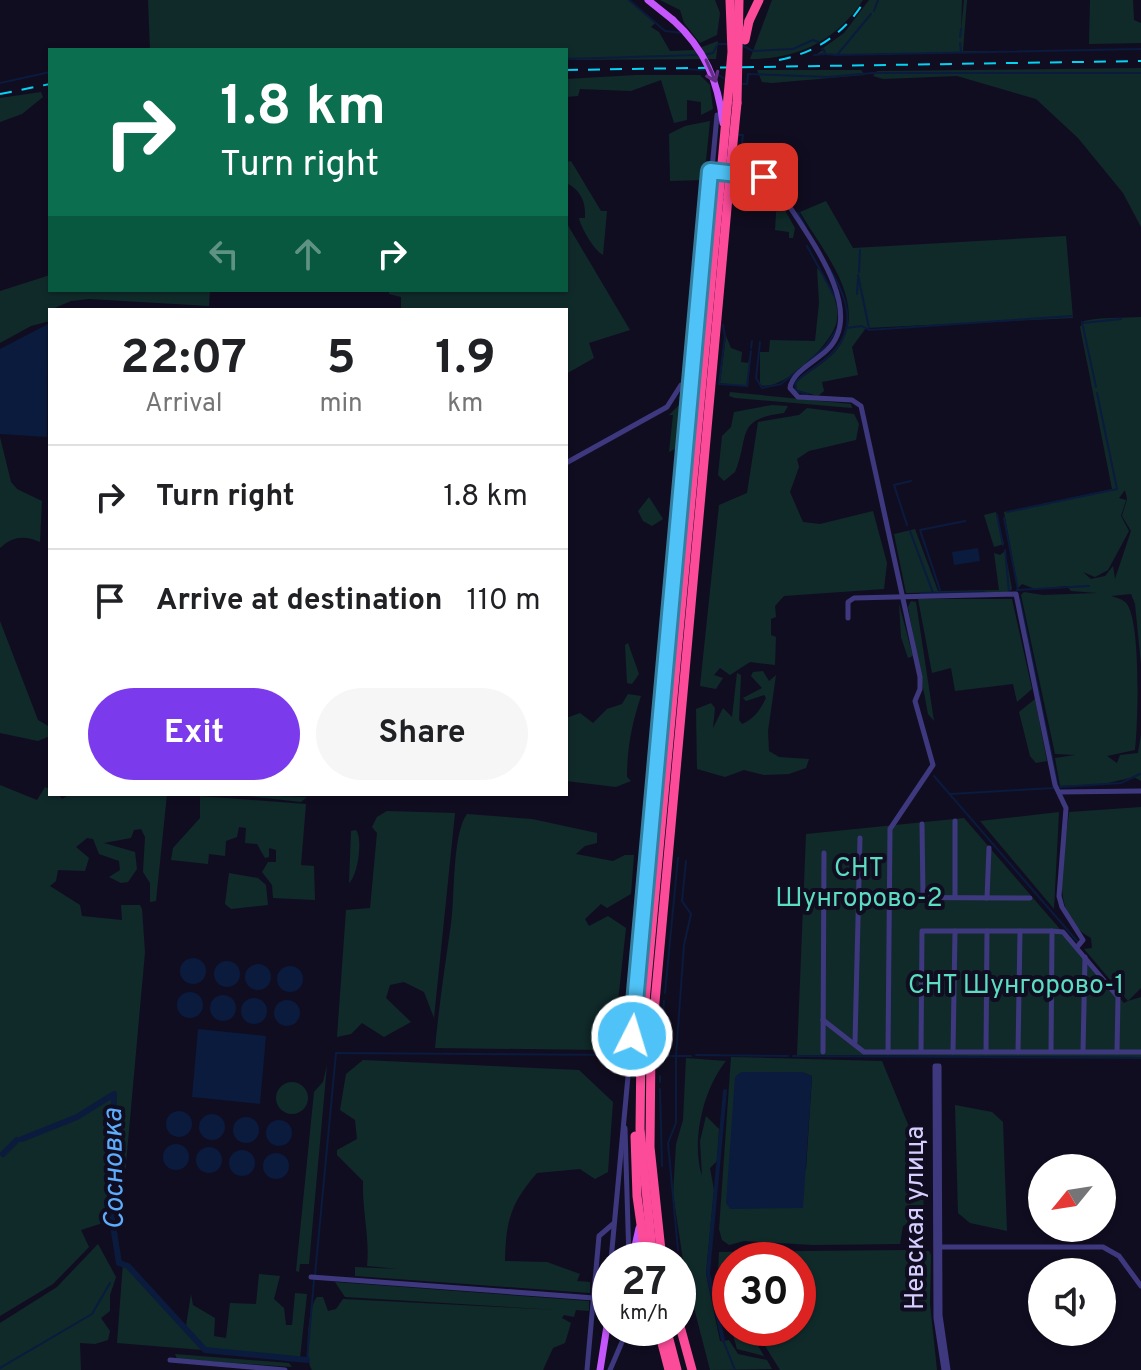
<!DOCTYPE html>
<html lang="en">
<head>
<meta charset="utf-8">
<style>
  :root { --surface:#fff; --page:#f6f6f6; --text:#202124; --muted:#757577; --line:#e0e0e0; --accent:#7c3aed }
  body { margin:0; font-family:Overpass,sans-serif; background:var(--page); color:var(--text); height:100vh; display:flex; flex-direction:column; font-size:30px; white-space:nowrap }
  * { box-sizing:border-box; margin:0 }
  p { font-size:26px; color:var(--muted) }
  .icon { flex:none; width:44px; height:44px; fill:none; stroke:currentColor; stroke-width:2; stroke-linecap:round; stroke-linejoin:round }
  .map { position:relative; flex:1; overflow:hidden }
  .panel { position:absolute; left:48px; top:308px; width:520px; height:488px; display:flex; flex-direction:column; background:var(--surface); border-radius:0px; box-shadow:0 2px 6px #0004 }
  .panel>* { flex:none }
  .guide { position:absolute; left:48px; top:48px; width:520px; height:244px; border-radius:0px; box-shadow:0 2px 6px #0004; background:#0b6e4f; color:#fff; overflow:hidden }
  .needle { width:52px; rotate:240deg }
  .buttons { position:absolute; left:1028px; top:1154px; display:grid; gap:16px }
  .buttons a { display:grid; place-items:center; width:88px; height:88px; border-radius:50%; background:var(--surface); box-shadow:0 2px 6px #0004; font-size:40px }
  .speed { position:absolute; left:592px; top:1242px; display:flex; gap:16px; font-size:40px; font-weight:700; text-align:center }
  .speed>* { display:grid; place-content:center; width:104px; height:104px; border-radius:50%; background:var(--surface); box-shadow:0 2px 6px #0004; line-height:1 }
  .speed small { font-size:20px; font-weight:400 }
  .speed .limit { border:12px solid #d22; background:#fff; color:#111 }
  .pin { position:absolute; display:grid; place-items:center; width:68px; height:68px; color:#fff; margin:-34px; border-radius:16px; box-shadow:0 4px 12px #0006 }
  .me { position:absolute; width:88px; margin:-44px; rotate:5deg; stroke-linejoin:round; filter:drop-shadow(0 0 6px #0008) }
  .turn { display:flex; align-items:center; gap:28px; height:168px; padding:0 40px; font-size:36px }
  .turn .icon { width:104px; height:104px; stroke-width:2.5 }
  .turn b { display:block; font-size:56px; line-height:68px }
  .lanes { display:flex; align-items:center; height:76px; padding:0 40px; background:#0003; justify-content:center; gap:40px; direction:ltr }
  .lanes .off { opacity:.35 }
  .eta { display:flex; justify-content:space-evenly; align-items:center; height:136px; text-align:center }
  .eta b { font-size:48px; font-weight:700; line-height:56px }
  .action { display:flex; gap:16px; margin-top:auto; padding:16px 40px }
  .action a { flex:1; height:92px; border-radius:48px; background:var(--accent); color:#fff; font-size:32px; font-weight:700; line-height:92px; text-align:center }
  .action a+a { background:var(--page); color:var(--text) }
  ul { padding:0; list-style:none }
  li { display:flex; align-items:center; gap:24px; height:104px; padding:0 40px; border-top:2px solid var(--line) }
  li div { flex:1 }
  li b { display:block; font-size:30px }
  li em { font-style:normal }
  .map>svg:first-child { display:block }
  .green { fill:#102a2a; fill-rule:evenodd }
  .water { fill:#0a1b3d }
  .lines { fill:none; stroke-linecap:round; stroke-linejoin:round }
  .stream { stroke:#0a1b3d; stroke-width:2 }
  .canal { stroke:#0a1b3d; stroke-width:4 }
  .river { stroke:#0a1b3d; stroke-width:6 }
  .minor { stroke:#3e397f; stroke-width:5 }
  .major { stroke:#c456fc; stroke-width:7 }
  .highway { stroke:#fc4b99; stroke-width:9 }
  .rail { stroke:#04d3f4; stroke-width:2; stroke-dasharray:12 10; stroke-linecap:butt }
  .major-bridge { stroke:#c456fc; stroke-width:7 }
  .highway-bridge { stroke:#fc4b99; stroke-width:9 }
  .oneway { stroke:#622e84 }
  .route-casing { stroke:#337fa1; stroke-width:20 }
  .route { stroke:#4fc3f7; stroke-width:14 }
  .labels { text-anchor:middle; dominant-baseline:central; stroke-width:8; stroke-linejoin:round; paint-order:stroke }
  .park-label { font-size:26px; fill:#5bddc1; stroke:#110d21 }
  .street-label { font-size:26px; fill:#d5cefe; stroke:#110d21 }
  .water-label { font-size:28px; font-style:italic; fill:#5dadfc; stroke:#110d21 }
</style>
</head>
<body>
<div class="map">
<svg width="1141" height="1370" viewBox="0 0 1141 1370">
  <rect width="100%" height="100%" fill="#110d21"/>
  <!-- green -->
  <g class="green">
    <path d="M148 0H628L655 23 651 27 659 32 670 51 694 50 718 41 716 59 566 60V50H150Z"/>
    <path d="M660 0H715L720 13 717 35 700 43 684 23 680 10Z"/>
    <path d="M772 0H863C836 41 798 59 750 59Z"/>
    <path d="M869 0H962L961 31 964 0H967L963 51H1042L815 55 823 50 826 52 823 48 844 33Z"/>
    <path d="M1090 0H1133L1134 20 1141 23V43L1089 44Z"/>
    <path d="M1141 68V227L1123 193 1078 138 1036 99 957 76 883 79 873 76 877 71Z"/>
    <path d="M757 70H861L865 75 772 83 762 82Z"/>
    <path d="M636 75H700L710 85 713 109 701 115V102L687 100V120L674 123 661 80 631 91 580 89 578 96 566 97V79Z"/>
    <path d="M41 92 43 97 22 114 0 122V98Z"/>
    <path d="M710 121 704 180 670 181 669 134 685 126Z"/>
    <path d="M571 161 601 211H607L603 255C594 250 581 228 579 218H585C586 202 581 190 566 183V162Z"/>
    <path d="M777 196 795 228 793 238H789V232L775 230Z"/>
    <path d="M826 201 853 248 1066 236 1073 318 866 328 852 347 858 375 822 382 824 391 818 396 797 390 796 383C807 372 824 364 835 352 873 307 823 252 800 212Z"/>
    <path d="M566 222 630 330 589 343 594 358 566 374V310H401V297L389 294V290H566Z"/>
    <path d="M817 268C828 280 840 302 837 320 834 343 782 393 760 385V352H769L770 340 815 341 819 303Z"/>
    <path d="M50 275V290H210L209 306 89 299 71 301 50 310V321L31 326 0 343V291Z"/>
    <path d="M1141 317V664L1135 604 1131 594 1111 596C1117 598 1123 599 1127 604 1141 624 1138 723 1135 750L1107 756 1117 763 1120 755 1138 753 1141 734V781L1134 777 1104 784 1060 786 1055 758 1075 755 1055 754 1021 595 1024 592 1043 595 1097 593 1071 591 1067 586 1035 589 1022 584 1018 588 1004 512 1112 489 1080 327 1084 321C1101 317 1123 318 1141 317ZM1125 490 1127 499 1122 516 1131 531 1115 579 1113 566 1105 576 1091 579 1083 572 1095 577 1108 570 1129 531 1121 516 1126 500 1119 498Z"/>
    <path d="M726 336 731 348 742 352 741 362 748 363 751 351 748 387 720 383Z"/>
    <path d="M730 392 851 404 852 408 735 398 729 396Z"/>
    <path d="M684 393 681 446 669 452 673 415H669L681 403 679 397Z"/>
    <path d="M772 405 788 406 784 413C734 419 750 437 735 472L724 481 718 475 722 436 731 427 734 412Z"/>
    <path d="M807 408 854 414 859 424 856 440 809 451 797 459 799 467 790 492 803 522 820 524 873 511 887 563 884 589 784 596 775 606 776 617 771 619V635L776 637 775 665 750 662 730 675 720 668 714 675 723 678 716 689 700 686 719 505 747 493 758 422 799 415Z"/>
    <path d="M0 437 11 482 17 489 42 501 40 542C25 535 12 536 0 548Z"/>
    <path d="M649 497 663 519 652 526 643 521 638 511Z"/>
    <path d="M996 512 1004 544 994 547 984 515Z"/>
    <path d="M915 529 938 591 999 590 994 553 1000 555 1005 551 1012 589 1009 592 906 593 894 534Z"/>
    <path d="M918 599H1012L1032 689 1017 702 1013 684 955 691 951 668 932 673Z"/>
    <path d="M911 601 916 602 934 721 928 714 908 607Z"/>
    <path d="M899 604 913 656 908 658 901 637Z"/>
    <path d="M0 621 38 720 50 727V736L38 741 0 733Z"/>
    <path d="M628 643 639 674 632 684 627 683 625 645Z"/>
    <path d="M763 671 769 681 776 675 768 731 769 751 779 757 809 759 806 768 789 774 764 775 744 770 725 777 697 769 696 709 711 703 715 708 713 728 723 708 732 717 737 673 741 675 739 720 742 724C755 718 760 710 766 698L764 695 746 701 743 698 762 688 751 676 753 672Z"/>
    <path d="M628 694 641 696C632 723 627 748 627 777L631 781 616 787 566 781V718L580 713 593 723 607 709 622 704Z"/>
    <path d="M1035 699 1047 761 1036 763 1030 756 1019 712Z"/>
    <path d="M0 785 37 800 45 787 50 789V794H58L62 799 70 794H167L156 901 150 902V883L143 872 145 837 141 829 134 830 131 838 104 843 135 852 137 869 128 882 121 883 109 877 120 870 119 861 99 854 93 839 87 838 76 847 89 858 85 871 58 870 56 881 50 886 80 905 82 916 122 920 121 905H140L142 909 145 952 124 1186 112 1220 81 1230 89 1247 53 1284 0 1316Z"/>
    <path d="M229 794 307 797 301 802Z"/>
    <path d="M200 796 306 804 301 865 314 866 315 900 273 898 272 885 262 872 268 862H276V850L269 848V857L265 858 257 844 245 843 246 828 239 827 237 837 226 841 225 856 209 854 208 864 171 860 173 848 200 818Z"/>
    <path d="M1141 807V988L1128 1001 1141 997V1057L797 1055 806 834 964 818 1124 1003 1128 1001 1084 949 1092 948 1091 938C1046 916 1065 851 1069 812Z"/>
    <path d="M387 811 455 813 434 1018 424 992 404 982 390 985 386 998 411 1022 384 1037 362 1023 351 1034 337 1037 346 910 370 908 377 833 372 827 377 817Z"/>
    <path d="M1059 812 1054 909 980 821Z"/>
    <path d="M467 814 532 819 597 833V843L585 846 576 854 613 861 625 855H634L631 894 607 908 601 904 585 919 589 926 608 916 626 928 617 1011 603 1050 435 1048C439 1006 445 965 451 924 455 897 452 834 467 814Z"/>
    <path d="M356 830C363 839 358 875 349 883L351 831Z"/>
    <path d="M229 873 258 878 266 885 268 905 231 909 225 904Z"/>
    <path d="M731 1057 882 1061 921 1156 924 1212 917 1220 903 1226 900 1244 813 1245 744 1241 729 1245 722 1240 719 1229ZM741 1072H802L812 1076 806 1170Z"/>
    <path d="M686 1058 726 1061C703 1089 691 1142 702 1176L700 1141 706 1116 719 1129 717 1161 710 1168 714 1190 706 1274 720 1341 729 1340 738 1354 767 1360 772 1369 710 1370 685 1273 673 1194 676 1144 683 1120Z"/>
    <path d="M363 1060 579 1070 613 1102 608 1172 595 1179 580 1169 537 1173C510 1204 506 1221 505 1261L547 1262 580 1274 577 1281 590 1282V1293L355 1276V1267L399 1269 367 1266C370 1237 362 1211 363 1181L337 1155V1150L357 1139 355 1120 340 1110 346 1074Z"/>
    <path d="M327 1065 309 1264H300L299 1272 296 1271 314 1092 323 1082Z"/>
    <circle cx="292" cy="1098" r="16"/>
    <path d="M955 1105 992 1112 1003 1122 1007 1231 970 1223 958 1213Z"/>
    <path d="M98 1244 116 1277 110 1295V1311L101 1318 110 1331 108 1340 95 1344 80 1343 81 1370H0V1323L57 1287Z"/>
    <path d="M903 1250 929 1251 931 1255 930 1304 937 1370H780L754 1328H798V1260H730V1326L718 1273 719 1252Z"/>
    <path d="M123 1263 203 1350 117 1343Z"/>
    <path d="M259 1274 280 1276 274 1299 284 1308 286 1325H292L295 1293 307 1294 300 1358 207 1349 186 1326 191 1294 193 1305 215 1318 214 1336 226 1338 230 1303 256 1304Z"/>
    <path d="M335 1282 589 1301V1311L576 1310 574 1317 564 1315 562 1318 571 1323 565 1343 553 1348 543 1370H312C304 1360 308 1306 317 1297H323L328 1311 336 1309 343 1299 557 1310 345 1297Z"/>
    <path d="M731 1328H748L764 1356 737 1349Z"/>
    <path d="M175 1354 289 1363 292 1367 177 1359Z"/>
  </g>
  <!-- water -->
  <g class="water">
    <path d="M48 324 47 437 0 434V349Z"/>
    <path d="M978 548 980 561 954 565 952 552Z"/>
    <circle cx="193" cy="971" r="13"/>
    <circle cx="227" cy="974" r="13"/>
    <circle cx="258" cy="977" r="13"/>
    <circle cx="290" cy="979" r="13"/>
    <circle cx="190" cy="1005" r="13"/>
    <circle cx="223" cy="1008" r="13"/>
    <circle cx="254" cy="1011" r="13"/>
    <circle cx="287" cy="1013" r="13"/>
    <path d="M198 1029 266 1036 260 1104 192 1097Z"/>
    <path d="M741 1072H802L812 1076 803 1208 730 1209 726 1203 735 1077Z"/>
    <circle cx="179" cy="1124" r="13"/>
    <circle cx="212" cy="1127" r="13"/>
    <circle cx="246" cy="1130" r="13"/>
    <circle cx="279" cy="1133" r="13"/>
    <circle cx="176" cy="1157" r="13"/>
    <circle cx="209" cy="1160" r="13"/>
    <circle cx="242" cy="1163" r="13"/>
    <circle cx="276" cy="1166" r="13"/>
  </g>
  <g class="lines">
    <!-- stream -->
    <g class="stream">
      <path d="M629 0 665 31 683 33"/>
      <path d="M874 11 878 0"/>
      <path d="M960 37 961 29"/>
      <path d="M960 43 961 52"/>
      <path d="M741 45 753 51 793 49 813 40 818 42"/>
      <path d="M822 49 826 54 837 55 1141 49"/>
      <path d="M703 55 713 53 718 44H727"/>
      <path d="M814 55 825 54"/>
      <path d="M837 55 871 14"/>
      <path d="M566 59 697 55"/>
      <path d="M684 69 705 70"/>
      <path d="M711 70 725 79"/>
      <path d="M0 83 50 72"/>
      <path d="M741 84H747L748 74 828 77 872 73H1141"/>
      <path d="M739 135H743L739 169 760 171"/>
      <path d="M770 175 793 205"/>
      <path d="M798 213 806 228"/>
      <path d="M807 246 836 299"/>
      <path d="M859 272 860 250"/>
      <path d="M858 275 869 328"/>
      <path d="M857 294 858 279"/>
      <path d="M1082 322 1096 387"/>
      <path d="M1083 323 1121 319"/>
      <path d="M723 325 725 336 719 384 747 386 751 351"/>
      <path d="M846 328 862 326 869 330 1072 316"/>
      <path d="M760 342 756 378 762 388 781 384 802 367"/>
      <path d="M751 348 752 341"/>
      <path d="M807 363 826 346 837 329"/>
      <path d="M808 394 796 391 795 383C805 372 819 366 830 355 859 328 847 297 829 268"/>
      <path d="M1007 512 1117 489 1097 393"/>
      <path d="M997 515 1003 545"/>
      <path d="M1004 518 1018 590"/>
      <path d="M907 525 894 485 911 481"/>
      <path d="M910 531 933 593"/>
      <path d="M1005 550 1009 592"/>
      <path d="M1017 590 1089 586"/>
      <path d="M920 593 984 592"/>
      <path d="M941 593 920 530 965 521"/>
      <path d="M1020 600 1058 787"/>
      <path d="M934 776 1077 941"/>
      <path d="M1060 787 1121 783 1140 774"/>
      <path d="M951 794 1053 788"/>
      <path d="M665 993 678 858"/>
      <path d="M662 1028 664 1001"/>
      <path d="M696 1055 788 1056"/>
      <path d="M661 1056H670"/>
      <path d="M672 1056H691"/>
      <path d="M793 1056 1141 1058"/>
      <path d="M660 1076V1082"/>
      <path d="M660 1089 662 1166"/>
      <path d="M678 1250 668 1143 676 1123V1056L684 945 691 914 682 901 686 861"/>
      <path d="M315 1275 336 1053 624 1055"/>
      <path d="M723 1340 735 1370"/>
      <path d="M307 1360 314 1280"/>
      <path d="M0 1368 92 1314 110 1283"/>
    </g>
    <!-- canal -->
    <path class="canal" d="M723 1340 708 1273 725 1091"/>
    <!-- river -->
    <g class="river">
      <path d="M22 1139 77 1117 114 1094 111 1213 119 1263 128 1266 205 1350 307 1360"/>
      <path d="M3 1154 17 1140"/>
    </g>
    <!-- minor -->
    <g class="minor">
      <path d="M731 172 764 177 777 187C800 226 870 309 827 350 816 361 792 372 790 388L798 397 852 400 861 406 920 677V689L915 701 933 765 890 829 888 1052"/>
      <path d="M566 463 667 407 681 385H691"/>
      <path d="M848 618V602L854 598 1016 594 1055 785 1066 808 1059 896 1062 907 1083 940 1077 947"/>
      <path d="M1059 792 1141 791"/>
      <path d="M955 821V897"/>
      <path d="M922 824 923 897"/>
      <path d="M824 897 1030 898"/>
      <path d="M987 898 989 848"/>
      <path d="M823 1020 864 1052H1141"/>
      <path d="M855 1042 860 838"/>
      <path d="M921 1051 922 931H1052L1063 932 1118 997 1117 1052"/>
      <path d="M823 1052 824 853"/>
      <path d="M953 1052 955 931"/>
      <path d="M986 1052 987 931"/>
      <path d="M1018 1052 1020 931"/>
      <path d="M1051 1052 1052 931"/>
      <path d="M1083 1052 1085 957"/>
      <path d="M625 1128 629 1260"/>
      <path d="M937 1247H1103L1119 1256 1141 1286"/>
      <path d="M611 1260 717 115"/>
      <path d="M311 1277 594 1298"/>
      <path d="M607 1308 610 1274"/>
      <path d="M170 1360 285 1370"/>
      <path d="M587 1370 599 1236 613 1224"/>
      <path d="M610 1370 628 1328"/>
      <path d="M944 1370 936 1318 935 1066H939L940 1315 948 1370"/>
    </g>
    <!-- major -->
    <g class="major">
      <path d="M648 0 673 20"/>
      <path d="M632 1260 639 1228"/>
      <path d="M600 1370 610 1307"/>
    </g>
    <!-- highway -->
    <g class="highway">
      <path d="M749 21 759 0"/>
      <path d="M731 163 737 103"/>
      <path d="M635 1136 637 1196 646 1260"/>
      <path d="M653 1260 640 1129 641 1045 719 197"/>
      <path d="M662 1260 650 1147 651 1046 728 197"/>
      <path d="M678 1319 692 1370"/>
      <path d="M658 1328 669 1370"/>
      <path d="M666 1328 677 1370"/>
    </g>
    <!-- rail -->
    <g class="rail">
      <path d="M779 60C816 53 846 32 865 0"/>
      <path d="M566 70 1141 61"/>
      <path d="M0 94 50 84"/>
    </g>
    <!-- major-bridge -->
    <path class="major-bridge" d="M673 20C705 49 718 81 723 123"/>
    <!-- highway-bridge -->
    <g class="highway-bridge">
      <path d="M745 40 749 21"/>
      <path d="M737 103 739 0"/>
      <path d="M719 197 732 52 730 0"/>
      <path d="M728 197 731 163"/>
    </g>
  </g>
  <!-- one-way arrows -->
  <defs><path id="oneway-shaft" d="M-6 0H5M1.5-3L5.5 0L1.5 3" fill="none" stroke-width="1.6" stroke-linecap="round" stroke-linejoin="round" transform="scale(2)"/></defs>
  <use class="oneway" href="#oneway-shaft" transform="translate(711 71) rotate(66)"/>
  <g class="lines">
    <!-- route casing -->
    <g class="route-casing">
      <path id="route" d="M632 1036 710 171 764 177"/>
    </g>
    <!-- route -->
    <use href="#route" class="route"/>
  </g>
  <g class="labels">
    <!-- park labels -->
    <g class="park-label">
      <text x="859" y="869">СНТ<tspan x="859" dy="30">Шунгорово-2</tspan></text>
      <text x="1016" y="986">СНТ Шунгорово-1</text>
    </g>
    <!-- street labels -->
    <g class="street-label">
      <text transform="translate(916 1218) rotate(-90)">Невская улица</text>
    </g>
    <!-- water labels -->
    <g class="water-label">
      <text transform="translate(115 1169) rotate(-91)">Сосновка</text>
    </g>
  </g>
</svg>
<div class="buttons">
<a><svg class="needle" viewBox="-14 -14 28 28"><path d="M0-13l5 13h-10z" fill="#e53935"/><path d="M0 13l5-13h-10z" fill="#757577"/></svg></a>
<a><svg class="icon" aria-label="sound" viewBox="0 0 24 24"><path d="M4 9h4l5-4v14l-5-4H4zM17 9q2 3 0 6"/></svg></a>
</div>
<div class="speed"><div>27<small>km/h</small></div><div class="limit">30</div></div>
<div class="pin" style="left:764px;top:177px;background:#d93025"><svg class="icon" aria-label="arrive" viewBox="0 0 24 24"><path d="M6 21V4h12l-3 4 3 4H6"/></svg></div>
<svg class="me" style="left:632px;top:1036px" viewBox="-20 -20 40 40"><circle r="17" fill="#4fc3f7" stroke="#fff" stroke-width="3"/><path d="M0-11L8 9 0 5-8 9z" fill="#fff"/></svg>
<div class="guide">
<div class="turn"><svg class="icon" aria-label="right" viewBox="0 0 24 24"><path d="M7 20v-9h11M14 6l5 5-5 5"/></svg><div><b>1.8 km</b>Turn right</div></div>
<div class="lanes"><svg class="icon off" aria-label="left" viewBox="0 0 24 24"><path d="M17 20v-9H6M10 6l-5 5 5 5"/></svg><svg class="icon off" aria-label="ahead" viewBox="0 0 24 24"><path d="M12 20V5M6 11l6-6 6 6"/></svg><svg class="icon" aria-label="right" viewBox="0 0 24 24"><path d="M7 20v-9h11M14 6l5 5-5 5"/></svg></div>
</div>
<section class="panel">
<div class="eta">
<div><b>22:07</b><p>Arrival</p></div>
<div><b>5</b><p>min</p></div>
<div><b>1.9</b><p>km</p></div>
</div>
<ul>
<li><svg class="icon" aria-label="right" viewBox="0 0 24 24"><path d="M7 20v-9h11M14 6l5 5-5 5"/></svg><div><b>Turn right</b></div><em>1.8 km</em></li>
<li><svg class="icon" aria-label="arrive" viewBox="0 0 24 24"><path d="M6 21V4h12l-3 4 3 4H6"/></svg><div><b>Arrive at destination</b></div><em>110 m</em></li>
</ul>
<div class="action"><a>Exit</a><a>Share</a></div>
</section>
</div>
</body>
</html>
